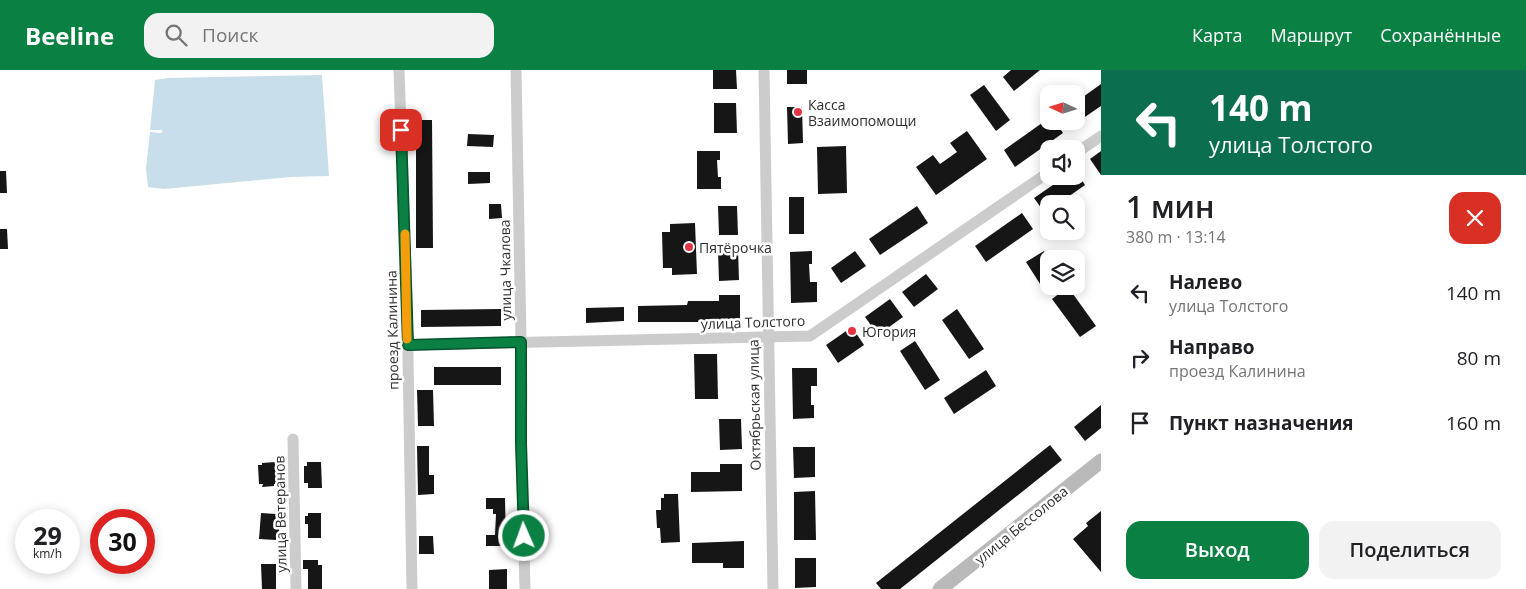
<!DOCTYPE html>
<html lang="ru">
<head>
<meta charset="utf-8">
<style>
  :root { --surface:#fff; --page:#f2f2f2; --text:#202124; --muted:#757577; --accent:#0b8043 }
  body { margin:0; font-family:"Open Sans",sans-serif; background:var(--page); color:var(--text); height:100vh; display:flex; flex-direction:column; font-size:19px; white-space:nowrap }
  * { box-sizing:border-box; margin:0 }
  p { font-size:16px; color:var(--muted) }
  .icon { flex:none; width:28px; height:28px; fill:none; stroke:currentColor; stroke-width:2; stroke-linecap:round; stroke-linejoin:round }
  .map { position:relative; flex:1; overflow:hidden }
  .details { display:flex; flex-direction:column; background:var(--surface); width:425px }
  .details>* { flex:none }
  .guide { background:#0b6e4f; color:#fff; overflow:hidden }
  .needle { width:32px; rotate:274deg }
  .fabs { position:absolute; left:1040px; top:15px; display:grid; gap:10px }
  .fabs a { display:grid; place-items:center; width:45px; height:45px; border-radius:10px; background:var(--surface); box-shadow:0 2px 12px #0003; font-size:25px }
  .speed { position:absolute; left:15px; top:439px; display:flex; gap:10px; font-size:25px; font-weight:700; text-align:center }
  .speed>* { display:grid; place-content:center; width:65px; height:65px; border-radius:50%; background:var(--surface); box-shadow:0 2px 12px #0003; line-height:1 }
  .speed small { font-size:12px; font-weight:400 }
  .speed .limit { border:8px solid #d22; background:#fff; color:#111 }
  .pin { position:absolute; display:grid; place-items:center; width:42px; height:42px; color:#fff; margin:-21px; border-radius:10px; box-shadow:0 2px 8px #0006 }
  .me { position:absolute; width:55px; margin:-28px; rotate:358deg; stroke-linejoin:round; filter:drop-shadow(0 0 4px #0008) }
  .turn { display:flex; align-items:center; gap:18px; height:105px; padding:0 25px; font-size:22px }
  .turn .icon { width:65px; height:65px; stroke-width:2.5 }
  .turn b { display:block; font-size:35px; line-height:42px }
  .round { display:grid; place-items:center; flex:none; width:52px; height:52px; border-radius:15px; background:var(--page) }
  .head { display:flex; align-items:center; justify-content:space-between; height:85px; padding:0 25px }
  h1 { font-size:30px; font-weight:600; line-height:38px }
  .primary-button { display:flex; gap:10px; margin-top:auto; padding:10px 25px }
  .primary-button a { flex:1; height:58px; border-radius:15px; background:var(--accent); color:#fff; font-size:20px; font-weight:600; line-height:58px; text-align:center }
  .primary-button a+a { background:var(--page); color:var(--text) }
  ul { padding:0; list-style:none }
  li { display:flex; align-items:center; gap:15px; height:65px; padding:0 25px }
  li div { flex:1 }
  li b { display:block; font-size:19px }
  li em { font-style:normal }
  header { display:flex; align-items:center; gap:30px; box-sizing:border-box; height:70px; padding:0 25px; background:var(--accent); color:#fff }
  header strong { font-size:24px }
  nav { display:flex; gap:28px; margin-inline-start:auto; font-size:18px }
  .search { width:350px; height:45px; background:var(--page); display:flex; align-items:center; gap:12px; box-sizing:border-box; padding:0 18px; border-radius:15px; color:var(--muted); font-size:19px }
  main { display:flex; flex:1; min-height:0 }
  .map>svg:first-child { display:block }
  .water { fill:#c9deeb }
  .building { fill:#161616 }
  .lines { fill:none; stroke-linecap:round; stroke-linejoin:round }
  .street { stroke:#ccc; stroke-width:11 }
  .secondary { stroke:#b9b9b9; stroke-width:15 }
  .route-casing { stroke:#07532c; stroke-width:12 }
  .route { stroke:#0b8043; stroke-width:9 }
  .slow { stroke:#f59e0b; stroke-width:9 }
  .poi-dot { fill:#e23441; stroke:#fff; stroke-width:2 }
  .labels { text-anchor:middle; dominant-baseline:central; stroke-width:5; stroke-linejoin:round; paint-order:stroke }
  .poi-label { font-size:14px; fill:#2f2f2f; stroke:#fff; text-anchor:start }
  .street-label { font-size:14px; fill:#2f2f2f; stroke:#fff }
</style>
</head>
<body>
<header>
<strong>Beeline</strong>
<div class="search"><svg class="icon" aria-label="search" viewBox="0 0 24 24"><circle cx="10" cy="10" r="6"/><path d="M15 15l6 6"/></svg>Поиск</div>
<nav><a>Карта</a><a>Маршрут</a><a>Сохранённые</a></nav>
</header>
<main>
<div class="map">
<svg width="1101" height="519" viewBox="0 0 1101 519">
  <rect width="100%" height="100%" fill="#fff"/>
  <!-- water -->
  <path class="water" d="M322 5 329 106 291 107 164 119 148 117 146 99 150 62 162 63V60H150L155 10 168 8Z"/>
  <!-- building -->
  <g class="building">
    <path d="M713 0H736L737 19H713Z"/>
    <rect x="787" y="0" width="20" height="14"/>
    <path d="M1011 0H1040L1014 21 1003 7Z"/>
    <path d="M1101 14V36L1076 53V32Z"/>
    <path d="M984 15 1010 50 996 61 970 25Z"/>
    <path d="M714 33H736L737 63H714Z"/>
    <path d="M787 37H802L803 73 788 74Z"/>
    <path d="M1049 48V51H1055L1063 63 1015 97 1004 80Z"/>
    <path d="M416 50H432L433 178H416Z"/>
    <path d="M967 61 987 89 936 125 916 97 933 85 940 94 957 82 950 73Z"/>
    <path d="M468 64 494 65 493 77 467 76Z"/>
    <path d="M846 76 847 123 818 124 817 77Z"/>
    <path d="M697 81H720V90H717L718 107H721V119H697Z"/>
    <path d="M1101 81V105L1090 89Z"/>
    <path d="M0 101H6L7 123H0Z"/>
    <path d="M468 102H490V113L468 114Z"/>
    <path d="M1066 106H1079L1085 115 1058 134H1049V149L1034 128Z"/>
    <rect x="789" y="127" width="15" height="37"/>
    <path d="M489 134H501L502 148 489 149Z"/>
    <path d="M718 136H737L738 165H719Z"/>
    <path d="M917 136 928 153 880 185 869 169Z"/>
    <path d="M1022 143 1033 159 986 192 975 176Z"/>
    <path d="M695 153 697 204 672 205V198H663L662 162H670V154Z"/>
    <path d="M0 159H7L8 179H0Z"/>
    <path d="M738 179 739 210 719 211 718 180Z"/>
    <path d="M812 181V194H809L810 212H817V232L791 233 790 182Z"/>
    <path d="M855 181 866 196 841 213 831 198Z"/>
    <path d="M1044 181 1049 189V212L1042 217 1026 192Z"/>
    <path d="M926 204 938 219 914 237 902 222Z"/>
    <path d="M1068 217 1096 256 1080 267 1052 229Z"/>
    <path d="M719 225H740V252H638V236L687 235 688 231H719Z"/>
    <path d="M890 229 903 247 878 265 865 247Z"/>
    <path d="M624 237V251L586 253V238Z"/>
    <path d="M501 239V256L421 257V240Z"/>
    <path d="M957 239 984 279 969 289 942 250Z"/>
    <path d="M852 257 864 275 838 293 826 275Z"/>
    <path d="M915 271 940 310 925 320 900 281Z"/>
    <path d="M694 284H717L718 329H695Z"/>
    <rect x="434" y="297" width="67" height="18"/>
    <path d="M792 298H817V316H811V335H814V348L793 349Z"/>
    <path d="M986 300 996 316 954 344 944 328Z"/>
    <path d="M417 320H433L434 356H418Z"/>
    <path d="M1101 335V358L1085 371 1074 357Z"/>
    <path d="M719 349H741L742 379 720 380Z"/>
    <path d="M1050 375 1062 390 900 519H881L876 513Z"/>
    <path d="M417 376H429V405H434V424L418 425Z"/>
    <path d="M793 377H815V407L794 408Z"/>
    <path d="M275 392 277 414H274V416L262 417 263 414H259L258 395H262V393Z"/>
    <path d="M307 392H321L322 418H308V413H304V396H307Z"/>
    <path d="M720 394H742V421L691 422V402H720Z"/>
    <path d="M815 421 816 470H794V422Z"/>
    <path d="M664 424H678L680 472 661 473 660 458H657L656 440H661V428H664Z"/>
    <path d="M486 428H505L506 476H486V465H495L496 444H493V439H486Z"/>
    <path d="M1101 441V502L1073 469 1088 456 1086 453Z"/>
    <path d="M261 443 276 444V458H279V466H276V470L259 469Z"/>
    <path d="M308 443H321V468H308V454H305V446H308Z"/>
    <path d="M419 466H433L434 484H419Z"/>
    <path d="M744 471V498H723V493H692V473Z"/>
    <path d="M795 488H816V517L795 518Z"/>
    <path d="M303 490H318V495H322V519H308V499H303Z"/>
    <path d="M261 494H276V519H262Z"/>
    <path d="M507 499V519H489V500Z"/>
  </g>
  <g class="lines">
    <!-- street -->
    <g class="street">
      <path d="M399 0 407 230 412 519"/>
      <path d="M516 0 522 324 521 373 525 519"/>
      <path d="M764 0 773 519"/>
      <path d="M1076 83 1101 66"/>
      <path d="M408 275 810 266 1049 102"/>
      <path d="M293 369 296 519"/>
    </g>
    <!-- secondary -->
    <path class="secondary" d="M940 519 1101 391"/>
  </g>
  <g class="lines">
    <!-- route casing -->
    <g class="route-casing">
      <path id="route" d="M401 60 408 275 521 272V373L524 466"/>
    </g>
    <!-- route -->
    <use href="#route" class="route"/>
    <!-- slow -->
    <path class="slow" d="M405 164 407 269"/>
  </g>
  <!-- markers -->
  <g class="poi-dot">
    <circle cx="798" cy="42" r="5"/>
    <circle cx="689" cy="177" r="5"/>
    <circle cx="852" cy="261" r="5"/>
  </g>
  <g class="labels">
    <!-- poi labels -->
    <g class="poi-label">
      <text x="808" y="34">Касса<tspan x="808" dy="16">Взаимопомощи</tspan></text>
      <text x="699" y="177">Пятёрочка</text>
      <text x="862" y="261">Югория</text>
    </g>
    <!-- street labels -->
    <g class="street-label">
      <text transform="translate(505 200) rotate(-91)">улица Чкалова</text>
      <text transform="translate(753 252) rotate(-2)">улица Толстого</text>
      <text transform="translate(392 260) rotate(-91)">проезд Калинина</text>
      <text transform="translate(754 335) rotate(-91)">Октябрьская улица</text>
      <text transform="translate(280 444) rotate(-91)">улица Ветеранов</text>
      <text transform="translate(1021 455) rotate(-39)">улица Бессолова</text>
    </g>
  </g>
</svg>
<div class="fabs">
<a><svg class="needle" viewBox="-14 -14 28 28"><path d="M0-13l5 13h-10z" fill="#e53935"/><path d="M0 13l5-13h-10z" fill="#757577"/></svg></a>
<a><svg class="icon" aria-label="sound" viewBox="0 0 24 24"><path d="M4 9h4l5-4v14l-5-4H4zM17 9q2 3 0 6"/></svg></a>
<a><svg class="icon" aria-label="search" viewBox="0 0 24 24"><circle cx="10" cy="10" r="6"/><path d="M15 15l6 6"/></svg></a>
<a><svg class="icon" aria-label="layers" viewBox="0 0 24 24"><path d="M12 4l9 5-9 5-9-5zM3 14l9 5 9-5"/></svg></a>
</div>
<div class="speed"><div>29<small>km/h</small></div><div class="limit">30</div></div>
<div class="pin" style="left:401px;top:60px;background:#d93025"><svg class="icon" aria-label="arrive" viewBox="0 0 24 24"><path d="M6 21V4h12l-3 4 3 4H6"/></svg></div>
<svg class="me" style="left:524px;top:466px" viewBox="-20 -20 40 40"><circle r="17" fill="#0b8043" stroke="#fff" stroke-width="3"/><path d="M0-11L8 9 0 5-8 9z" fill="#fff"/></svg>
</div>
<section class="details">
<div class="guide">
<div class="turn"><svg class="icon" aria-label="left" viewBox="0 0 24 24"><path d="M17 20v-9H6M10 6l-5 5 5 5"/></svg><div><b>140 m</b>улица Толстого</div></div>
</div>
<div class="head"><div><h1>1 мин</h1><p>380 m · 13:14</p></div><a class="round" style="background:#d93025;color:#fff"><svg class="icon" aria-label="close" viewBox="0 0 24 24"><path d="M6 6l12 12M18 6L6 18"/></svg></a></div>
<ul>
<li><svg class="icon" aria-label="left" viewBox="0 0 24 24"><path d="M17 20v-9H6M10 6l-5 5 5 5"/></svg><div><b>Налево</b><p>улица Толстого</p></div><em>140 m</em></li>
<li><svg class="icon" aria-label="right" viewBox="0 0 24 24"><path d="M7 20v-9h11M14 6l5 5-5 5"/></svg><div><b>Направо</b><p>проезд Калинина</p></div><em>80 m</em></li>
<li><svg class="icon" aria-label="arrive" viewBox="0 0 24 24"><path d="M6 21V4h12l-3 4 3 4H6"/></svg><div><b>Пункт назначения</b></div><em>160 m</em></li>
</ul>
<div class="primary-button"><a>Выход</a><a>Поделиться</a></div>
</section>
</main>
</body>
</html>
